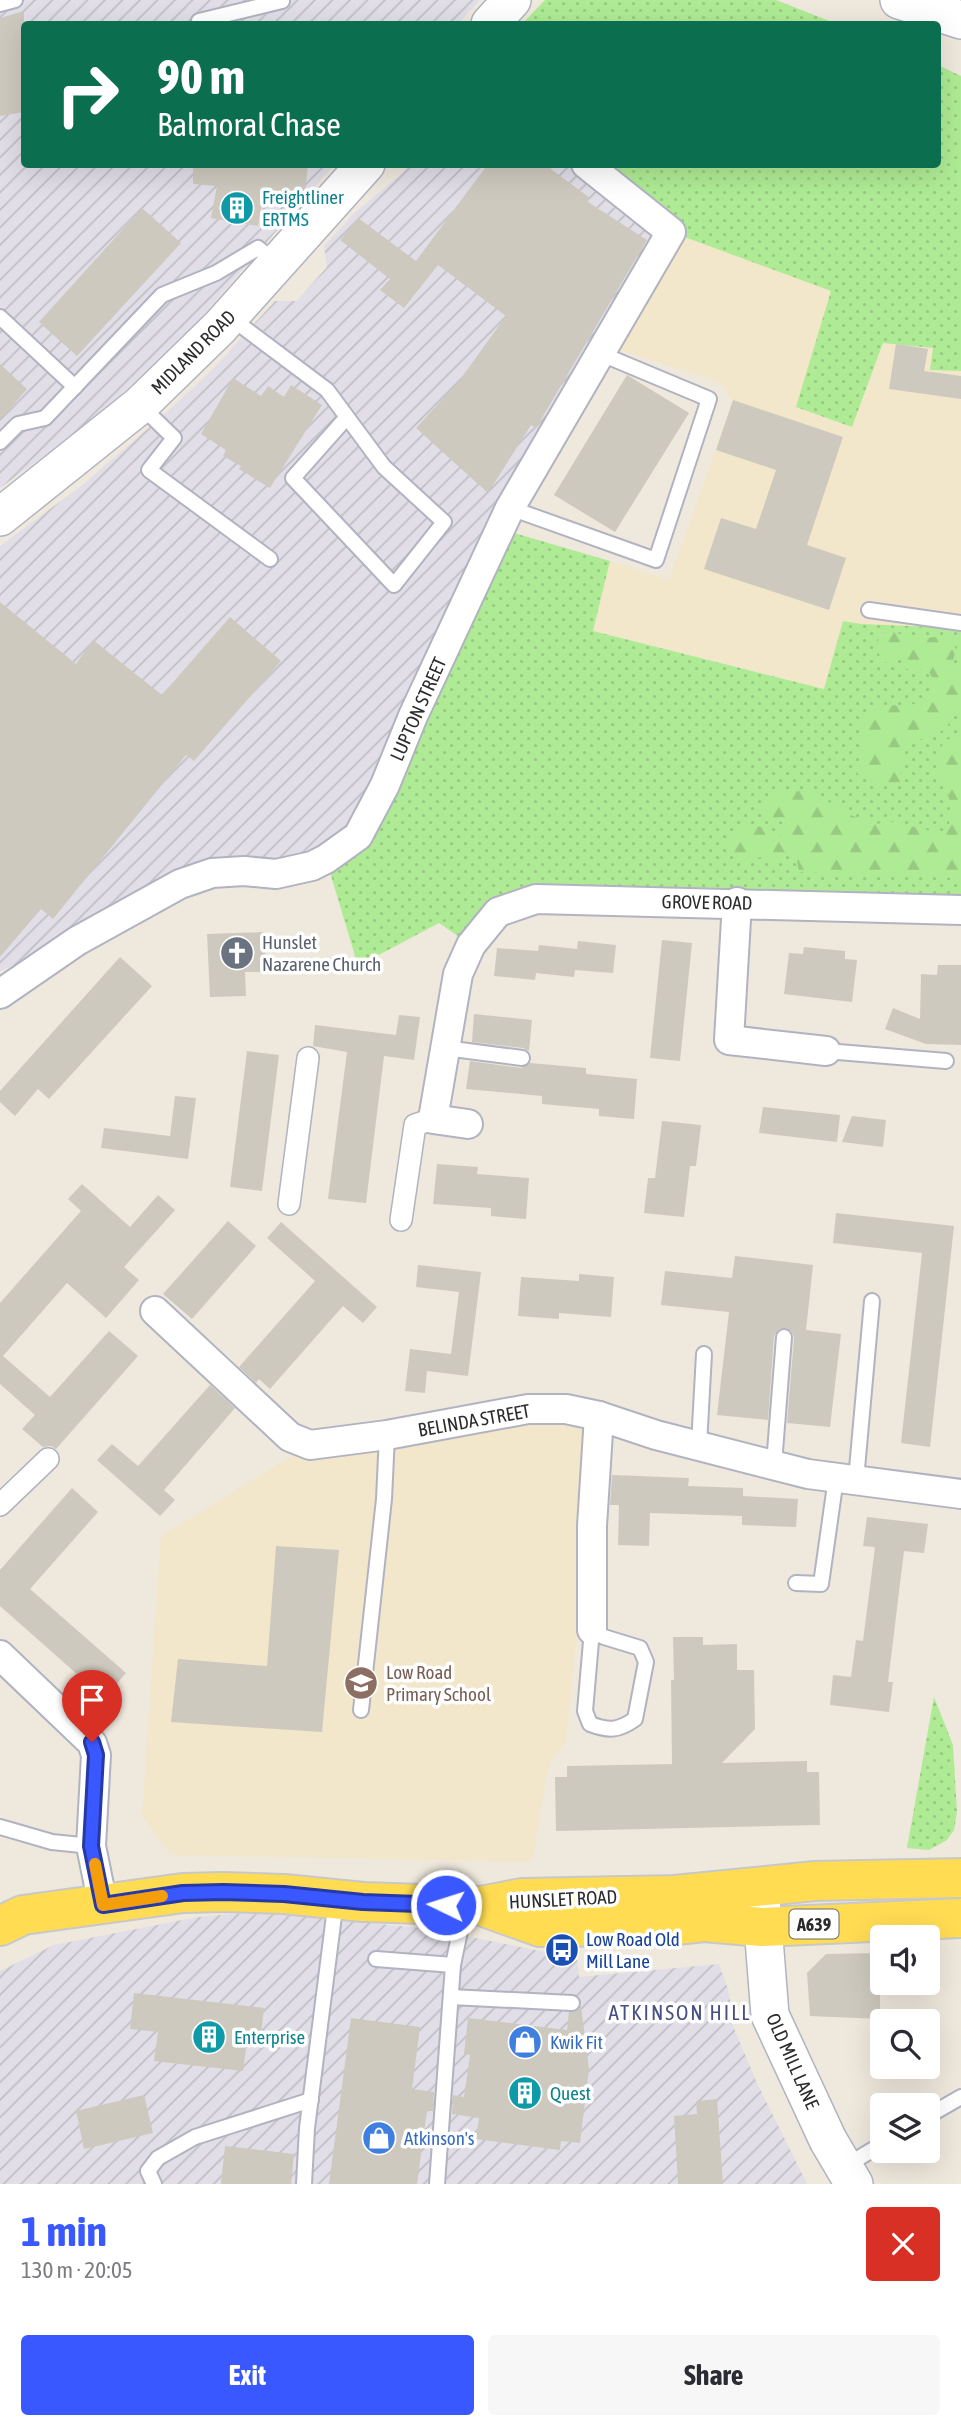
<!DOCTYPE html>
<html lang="en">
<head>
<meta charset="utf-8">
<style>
  :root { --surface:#fff; --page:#f7f7f7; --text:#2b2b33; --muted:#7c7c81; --accent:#3a58ff }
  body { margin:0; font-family:"Asap Condensed",sans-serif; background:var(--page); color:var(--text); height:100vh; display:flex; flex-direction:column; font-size:26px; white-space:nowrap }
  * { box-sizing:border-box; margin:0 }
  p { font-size:23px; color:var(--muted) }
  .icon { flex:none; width:38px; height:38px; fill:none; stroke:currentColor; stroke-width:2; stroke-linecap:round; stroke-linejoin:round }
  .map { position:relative; height:2184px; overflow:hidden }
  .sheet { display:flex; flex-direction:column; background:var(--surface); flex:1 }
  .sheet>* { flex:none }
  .top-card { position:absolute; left:21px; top:21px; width:920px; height:147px; border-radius:7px; box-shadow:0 7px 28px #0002; background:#0b6e4f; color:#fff; overflow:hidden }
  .tools { position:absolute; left:870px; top:1925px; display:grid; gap:14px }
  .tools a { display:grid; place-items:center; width:70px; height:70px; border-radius:7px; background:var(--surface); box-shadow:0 7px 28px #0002; font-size:35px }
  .pin { position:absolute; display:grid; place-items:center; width:60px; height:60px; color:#fff; margin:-72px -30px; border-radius:50% 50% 50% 0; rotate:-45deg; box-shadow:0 0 7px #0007 }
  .pin .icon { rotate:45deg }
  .me { position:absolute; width:77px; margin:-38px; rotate:274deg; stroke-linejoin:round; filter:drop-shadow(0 0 5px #0008) }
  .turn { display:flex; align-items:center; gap:24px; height:147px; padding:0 21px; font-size:32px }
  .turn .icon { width:91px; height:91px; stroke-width:2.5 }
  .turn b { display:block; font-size:49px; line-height:60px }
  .round { display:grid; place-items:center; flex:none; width:74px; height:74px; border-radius:7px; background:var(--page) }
  .overview { display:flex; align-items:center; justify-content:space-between; height:119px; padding:0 21px }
  h1 { font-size:42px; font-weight:700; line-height:52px; color:var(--accent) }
  .cta { display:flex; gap:14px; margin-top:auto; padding:14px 21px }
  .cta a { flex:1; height:80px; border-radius:7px; background:var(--accent); color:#fff; font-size:28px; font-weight:700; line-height:80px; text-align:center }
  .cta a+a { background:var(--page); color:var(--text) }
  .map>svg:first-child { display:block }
  .industrial { fill:url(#industrial-furrows) }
  .education { fill:#f2e7cb }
  .green { fill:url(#green-dots) }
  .forest { fill:url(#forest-firs) }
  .building { fill:#cec9be }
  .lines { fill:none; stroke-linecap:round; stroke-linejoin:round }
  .service-casing { stroke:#b1b3c1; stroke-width:18 }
  .pedestrian-casing { stroke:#b1b3c1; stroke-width:24 }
  .minor-casing { stroke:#b1b3c1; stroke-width:32 }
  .tertiary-casing { stroke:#b1b3c1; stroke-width:40 }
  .primary-casing { stroke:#c8c8c8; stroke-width:42 }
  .service { stroke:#fff; stroke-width:14 }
  .pedestrian { stroke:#fff; stroke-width:21 }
  .minor { stroke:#fff; stroke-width:28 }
  .tertiary { stroke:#fff; stroke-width:37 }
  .primary { stroke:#ffdc52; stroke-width:38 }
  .route-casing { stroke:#2639a6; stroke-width:18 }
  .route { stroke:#3a58ff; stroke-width:12 }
  .slow { stroke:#f59e0b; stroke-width:12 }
  .labels { text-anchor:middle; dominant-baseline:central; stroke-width:7; stroke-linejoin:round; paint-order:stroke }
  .shield { fill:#fff; stroke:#6b6b6b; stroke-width:2 }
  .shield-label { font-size:18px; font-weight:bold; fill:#2c2c2c }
  .culture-label { font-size:19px; fill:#0d838f; stroke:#fff; text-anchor:start }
  .street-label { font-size:19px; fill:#2c2c2c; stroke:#fff }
  .worship-label { font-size:19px; fill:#5b616d; stroke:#fff; text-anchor:start }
  .education-label { font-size:19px; fill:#785e54; stroke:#fff; text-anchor:start }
  .transit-label { font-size:19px; fill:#164399; stroke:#fff; text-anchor:start }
  .shop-label { font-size:19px; fill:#366cbe; stroke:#fff; text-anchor:start }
  .neighbourhood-label { font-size:21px; letter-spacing:2px; fill:#475082; stroke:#fff }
</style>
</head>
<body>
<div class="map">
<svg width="961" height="2184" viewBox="0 0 961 2184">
  <defs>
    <pattern id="industrial-furrows" width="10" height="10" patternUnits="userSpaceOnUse" patternTransform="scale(1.75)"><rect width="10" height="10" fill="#e1dee7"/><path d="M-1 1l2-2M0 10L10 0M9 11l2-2" fill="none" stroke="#c1bfc6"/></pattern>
    <pattern id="green-dots" width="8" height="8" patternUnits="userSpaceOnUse" patternTransform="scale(1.75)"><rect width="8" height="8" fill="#afeb94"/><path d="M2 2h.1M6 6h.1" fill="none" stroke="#97ca80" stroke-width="1.8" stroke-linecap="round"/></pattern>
    <pattern id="forest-firs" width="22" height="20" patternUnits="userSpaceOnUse" patternTransform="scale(1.75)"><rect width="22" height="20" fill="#afeb94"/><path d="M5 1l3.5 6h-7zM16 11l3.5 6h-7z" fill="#97ca80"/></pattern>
  </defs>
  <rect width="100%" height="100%" fill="#efe8dd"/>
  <!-- industrial -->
  <g class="industrial">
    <path d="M0 0H480L458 24H24V164L334 165 197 322 138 379 93 420 0 488Z"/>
    <path d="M409 165H586L671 232 599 353 385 785 326 859 244 871 0 971V546L81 486 165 414 215 367 275 301H297L327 267 324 246 353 214 401 174Z"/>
    <path d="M254 1912 431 1929 550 1953 576 1952 579 1977 719 1964 729 1992 733 2026 757 2083 807 2184H0V1971L54 1945 198 1917Z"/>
  </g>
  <!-- education -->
  <g class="education">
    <path d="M671 232 832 291 797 406 852 426 883 343 934 348 931 370 961 371V628L861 624 843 621 825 689 593 631 610 561 669 580 733 401 721 383 604 345Z"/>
    <path d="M599 1416 566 1741 549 1763 532 1862 171 1855 142 1816 161 1536 310 1445 367 1437Z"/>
  </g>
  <!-- green -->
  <g class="green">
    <path d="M545 0H776L837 24H522Z"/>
    <path d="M938 65 961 76V371L930 370 933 348 883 343 852 427 796 407 831 291 671 232 586 165 938 164Z"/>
    <path d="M500 529 610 561 593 631 824 689 843 621 861 624 961 628V910L536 899 471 945 439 923 358 966 326 859 358 836Z"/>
    <path d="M934 1697 953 1745 957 1812 954 1830 947 1840 929 1850 907 1848Z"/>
  </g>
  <!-- forest -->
  <g class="forest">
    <path d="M890 631 916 639 944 636 952 640 956 650 951 666 961 667V707L959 710 945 729 934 735 908 743 902 752 900 782C886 786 868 783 857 773L863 739 861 718 866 713 880 708 895 705 904 707 924 701 934 681 928 670 905 669 903 659 883 663 876 648 880 634Z"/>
    <path d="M961 728V874L954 878 799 872 797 860 780 853 771 862 764 856 745 861 732 855 727 845 732 835 743 824 762 827 780 836 789 824 768 818 762 807 780 787 789 793 804 790 820 799 846 808 848 814 875 824 894 822 939 833 949 827C949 820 951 811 950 804 948 783 928 770 941 747 946 739 956 736 961 728Z"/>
  </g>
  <!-- building -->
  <g class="building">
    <path d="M24 11V112L0 116V18Z"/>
    <path d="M193 164H308L305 194 264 190 258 226 211 218 217 186 193 184Z"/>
    <path d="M488 164H544L590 198 588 202 647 240 536 428 531 425 488 493 416 428 459 381 506 316 438 265 404 308 380 290 390 279 340 240 358 218 416 261Z"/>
    <path d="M142 208 181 243 77 356 39 322Z"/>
    <path d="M896 344 928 349 924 371 961 376V399L889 389Z"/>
    <path d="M0 364 27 389 0 420Z"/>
    <path d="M627 375 689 413 615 532 554 495Z"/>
    <path d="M233 378 261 396 268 386 284 397 291 385 322 405 270 488 239 469 241 466 223 456 226 450 201 434Z"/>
    <path d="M733 400 843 437 807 545 846 558 829 610 704 569 721 518 756 529 776 470 716 450Z"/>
    <path d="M0 602 76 664 93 640 162 695 230 617 281 661 194 761 186 755 53 919 41 909 0 957Z"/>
    <path d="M265 932 266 972H245L246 996 210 997 207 934Z"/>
    <path d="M662 940 692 943 680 1061 650 1058Z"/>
    <path d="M578 941 616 945 613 973 575 970 574 977 536 973 535 980 494 976 497 948 538 951 539 945 577 949Z"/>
    <path d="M804 947 845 951V959L857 960 852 1002 784 994 789 953 803 954Z"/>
    <path d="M120 957 152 986 49 1099 38 1089 15 1116 0 1102V1091Z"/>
    <path d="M938 965H961V1045L926 1044 885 1029 893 1008 920 1019 921 974 937 975Z"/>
    <path d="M474 1014 532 1020 529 1051 523 1048 472 1042Z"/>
    <path d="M399 1015 420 1017 414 1060 384 1056 366 1203 328 1199 347 1052 313 1046 315 1025 396 1035Z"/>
    <path d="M247 1051 279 1055 262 1191 230 1187Z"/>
    <path d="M470 1061 521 1068 530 1063 586 1068V1074L637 1079 634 1119 599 1116V1109L542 1104V1096L466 1089Z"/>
    <path d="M175 1096 196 1098 188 1159 101 1148 104 1128 170 1136Z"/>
    <path d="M763 1107 840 1115 837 1142 759 1133Z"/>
    <path d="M852 1116 886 1120 883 1147 842 1142Z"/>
    <path d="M662 1121 701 1125 696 1166H690L684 1217 644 1213 648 1178H655Z"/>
    <path d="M437 1164 478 1167 477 1174 529 1178 526 1219 491 1216V1208L433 1204Z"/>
    <path d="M82 1184 130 1227 158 1195 175 1210 124 1267 139 1280 106 1318 67 1283 3 1356 50 1397 109 1331 138 1356 56 1449 51 1446 43 1447 22 1429 35 1415 0 1384V1303L81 1211 68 1199Z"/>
    <path d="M836 1213 954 1226 930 1447 901 1443 922 1253 833 1243Z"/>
    <path d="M228 1221 256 1246 192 1319 163 1294Z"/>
    <path d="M281 1222 377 1307 363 1323 343 1306 270 1389 259 1379 256 1383 239 1367 315 1281 267 1238Z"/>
    <path d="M735 1256 813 1265 806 1330 841 1334 830 1427 787 1423 794 1338 792 1332 785 1328 779 1329 774 1336 768 1420 717 1415 729 1312 661 1305 665 1271 732 1278Z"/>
    <path d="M418 1265 481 1272 468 1376 427 1371 425 1393 405 1391 410 1349 451 1354 459 1292 416 1287Z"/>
    <path d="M579 1274 614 1277 611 1317 559 1313V1319L518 1316 521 1277 579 1281Z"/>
    <path d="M210 1385 235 1408 164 1490 175 1500 160 1516 97 1460 112 1444 138 1466Z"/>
    <path d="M612 1475 689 1478 688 1486 743 1488V1496L798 1499 796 1527 742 1525V1516L650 1513 649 1546 618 1545 619 1505H610Z"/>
    <path d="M72 1488 98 1512 30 1589 126 1673 104 1698 0 1606V1570Z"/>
    <path d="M867 1517 928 1524 924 1553 904 1551 888 1682H893L889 1712 830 1705 833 1675 851 1677 856 1640 863 1641 875 1547 863 1546Z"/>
    <path d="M276 1546 339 1550 322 1732 171 1722 178 1659 267 1666Z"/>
    <path d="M673 1637H703V1645L737 1644V1670H754L755 1729 722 1763 807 1761V1772H819L820 1825 556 1831 555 1777H567V1766L672 1764 671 1680H674Z"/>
    <path d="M880 1953V2019L810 2016 807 1973 826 1954Z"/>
    <path d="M134 1993 264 2008 260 2044 247 2042 243 2071 154 2061 158 2032 130 2029Z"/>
    <path d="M581 2006 589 2069 580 2143 561 2141 560 2150 476 2139 479 2118 452 2114 453 2095 464 2097 470 2055 464 2054 468 2018 567 2030 569 2012 577 2011Z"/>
    <path d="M351 2018 420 2027 412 2089 434 2092 433 2111H427L417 2184H329Z"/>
    <path d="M144 2095 153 2133 84 2149 76 2111Z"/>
    <path d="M717 2099 723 2184H678L674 2116 697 2114 696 2101Z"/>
    <path d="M225 2146 294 2154 291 2184H221Z"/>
  </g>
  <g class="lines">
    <!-- service casing -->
    <g class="service-casing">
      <g id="service">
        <path d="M0 4 15 0"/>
        <path d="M199 21 282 1"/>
        <path d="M0 317 75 387"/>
        <path d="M231 318 327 390 384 467 444 522 394 585 293 478 347 417"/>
        <path d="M141 406 174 438 149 470 270 559"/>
        <path d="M0 442 18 424 45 418 162 295 216 273 258 248 277 263"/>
        <path d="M510 508 656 560 709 399 599 353"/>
        <path d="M869 610 961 623"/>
        <path d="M445 1048 522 1058"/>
        <path d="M826 1051 946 1061"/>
        <path d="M699 1445 704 1354"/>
        <path d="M774 1464 784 1337"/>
        <path d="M856 1480 872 1301"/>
        <path d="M796 1583 821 1584 836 1478"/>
        <path d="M592 1630 604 1637 640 1648 646 1662 635 1719C618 1731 609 1731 590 1724L585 1711Z"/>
        <path d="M361 1710 384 1499 387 1435"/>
        <path d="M0 1827 52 1842 91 1846"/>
        <path d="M376 1959 453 1965"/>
        <path d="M451 1997 572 2003"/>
        <path d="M928 2116 961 2097"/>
        <path d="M844 2167 882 2144"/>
        <path d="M154 2184 148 2171 158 2158 195 2137 311 2100"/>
        <path d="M304 2184 307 2128 336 1900"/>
        <path d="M437 2184 453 1965 465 1907"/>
      </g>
    </g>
    <!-- pedestrian casing -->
    <g class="pedestrian-casing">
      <g id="pedestrian">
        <path d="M289 1204 308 1058"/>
        <path d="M401 1220 415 1125 433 1119"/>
        <path d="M0 1505 48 1459"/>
      </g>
    </g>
    <!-- minor casing -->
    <g class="minor-casing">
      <g id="minor">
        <path d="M737 902 729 1040 826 1051"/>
        <path d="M0 994 77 941 180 884 212 873 244 871 276 874 312 866 326 859 358 836 385 785 413 716 510 508 671 232 586 164"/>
        <path d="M468 1124 433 1119 458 974 471 945 498 912 536 899 961 910"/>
        <path d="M155 1311 290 1437 310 1445 387 1435 528 1409H566L599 1416 656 1435 808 1474 961 1494"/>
        <path d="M592 1630V1526L599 1416"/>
        <path d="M0 1655 92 1743 96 1755 91 1846 103 1905"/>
      </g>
    </g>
    <!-- tertiary casing -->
    <g class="tertiary-casing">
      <g id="tertiary">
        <path d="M899 0 961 20"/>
        <path d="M490 24 512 0"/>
        <path d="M0 517 140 405 220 327 366 164"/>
        <path d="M760 1888 770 2015 828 2140 854 2184"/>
      </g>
    </g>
    <!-- primary casing -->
    <g class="primary-casing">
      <g id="primary">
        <path d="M487 1908 540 1927 667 1926 704 1922 762 1927 961 1918"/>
        <path d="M0 1926 23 1915 183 1893 223 1892 284 1894 363 1902 481 1906 522 1898 675 1895 815 1881 961 1878"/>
      </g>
    </g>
    <!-- service -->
    <use href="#service" class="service"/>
    <!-- pedestrian -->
    <use href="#pedestrian" class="pedestrian"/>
    <!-- minor -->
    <use href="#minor" class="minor"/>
    <!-- tertiary -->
    <use href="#tertiary" class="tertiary"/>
    <!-- primary -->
    <use href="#primary" class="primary"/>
  </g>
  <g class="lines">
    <!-- route casing -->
    <g class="route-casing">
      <path id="route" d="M92 1742 96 1755 91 1846 103 1905 183 1893 223 1892 284 1894 363 1902 446 1905"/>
    </g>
    <!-- route -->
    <use href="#route" class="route"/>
    <!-- slow -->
    <path class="slow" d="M95 1864 103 1905 162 1896"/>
  </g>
  <!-- icons -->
  <defs>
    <g id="building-disc" transform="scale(1.75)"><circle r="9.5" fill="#0f9aa8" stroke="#fff"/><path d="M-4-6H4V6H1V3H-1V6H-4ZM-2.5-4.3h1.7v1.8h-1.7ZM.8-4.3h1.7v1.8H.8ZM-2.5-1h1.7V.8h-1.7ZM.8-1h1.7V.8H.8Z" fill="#fff"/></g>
    <g id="church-disc" transform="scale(1.75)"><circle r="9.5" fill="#6b7280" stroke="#fff"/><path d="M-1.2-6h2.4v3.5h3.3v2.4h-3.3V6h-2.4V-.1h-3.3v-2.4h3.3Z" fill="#fff"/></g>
    <g id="school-disc" transform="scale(1.75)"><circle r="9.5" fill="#8d6e63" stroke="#fff"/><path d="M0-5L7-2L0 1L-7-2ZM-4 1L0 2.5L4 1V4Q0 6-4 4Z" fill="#fff"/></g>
    <g id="bus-disc" transform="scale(1.75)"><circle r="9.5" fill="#1a4fb4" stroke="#fff"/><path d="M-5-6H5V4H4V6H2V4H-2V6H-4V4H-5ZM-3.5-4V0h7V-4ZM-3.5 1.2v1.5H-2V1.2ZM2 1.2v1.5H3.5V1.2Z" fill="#fff"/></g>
    <g id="shop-disc" transform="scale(1.75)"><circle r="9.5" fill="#3f7fe0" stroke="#fff"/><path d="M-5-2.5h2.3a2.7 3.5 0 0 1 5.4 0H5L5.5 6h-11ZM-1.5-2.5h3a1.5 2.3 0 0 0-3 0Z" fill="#fff"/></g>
  </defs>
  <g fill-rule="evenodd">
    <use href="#building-disc" x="237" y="208"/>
    <use href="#church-disc" x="237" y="953"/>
    <use href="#school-disc" x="361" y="1683"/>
    <use href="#bus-disc" x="562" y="1950"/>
    <use href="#building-disc" x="209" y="2037"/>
    <use href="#shop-disc" x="525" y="2042"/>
    <use href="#building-disc" x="525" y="2093"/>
    <use href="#shop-disc" x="379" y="2138"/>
  </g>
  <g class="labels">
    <!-- shield labels -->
    <rect class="shield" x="789.5" y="1909.5" width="49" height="29" rx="5"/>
    <g class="shield-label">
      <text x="814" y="1924">A639</text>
    </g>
    <!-- culture labels -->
    <g class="culture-label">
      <text x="262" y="197">Freightliner<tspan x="262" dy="22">ERTMS</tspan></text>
      <text x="234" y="2037">Enterprise</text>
      <text x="550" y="2093">Quest</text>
    </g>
    <!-- street labels -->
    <g class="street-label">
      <text transform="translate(193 352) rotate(-45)">MIDLAND ROAD</text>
      <text transform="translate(418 709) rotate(-66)">LUPTON STREET</text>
      <text transform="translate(707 902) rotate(1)">GROVE ROAD</text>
      <text transform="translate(474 1420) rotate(-10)">BELINDA STREET</text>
      <text transform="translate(563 1899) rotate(-3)">HUNSLET ROAD</text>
      <text transform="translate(793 2061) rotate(66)">OLD MILL LANE</text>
    </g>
    <!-- worship labels -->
    <g class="worship-label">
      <text x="262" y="942">Hunslet<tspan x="262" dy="22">Nazarene Church</tspan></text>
    </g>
    <!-- education labels -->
    <g class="education-label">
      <text x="386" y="1672">Low Road<tspan x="386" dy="22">Primary School</tspan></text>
    </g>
    <!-- transit labels -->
    <g class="transit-label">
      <text x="586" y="1939">Low Road Old<tspan x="586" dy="22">Mill Lane</tspan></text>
    </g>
    <!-- shop labels -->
    <g class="shop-label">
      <text x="550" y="2042">Kwik Fit</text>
      <text x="404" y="2138">Atkinson's</text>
    </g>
    <!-- neighbourhood labels -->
    <g class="neighbourhood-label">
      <text x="680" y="2012">ATKINSON HILL</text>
    </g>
  </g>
</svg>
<div class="tools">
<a><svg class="icon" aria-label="sound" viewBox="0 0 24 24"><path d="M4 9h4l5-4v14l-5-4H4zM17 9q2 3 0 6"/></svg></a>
<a><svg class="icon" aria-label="search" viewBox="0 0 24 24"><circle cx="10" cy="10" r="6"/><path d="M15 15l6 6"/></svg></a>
<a><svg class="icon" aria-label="layers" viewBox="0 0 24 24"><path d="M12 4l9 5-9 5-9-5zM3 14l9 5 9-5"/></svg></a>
</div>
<div class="pin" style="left:92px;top:1742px;background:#d93025"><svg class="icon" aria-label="arrive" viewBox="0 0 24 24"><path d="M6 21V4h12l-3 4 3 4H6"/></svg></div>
<svg class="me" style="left:446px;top:1905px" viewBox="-20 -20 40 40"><circle r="17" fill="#3a58ff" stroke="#fff" stroke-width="3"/><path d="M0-11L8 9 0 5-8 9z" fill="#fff"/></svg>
<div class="top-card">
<div class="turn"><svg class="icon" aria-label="right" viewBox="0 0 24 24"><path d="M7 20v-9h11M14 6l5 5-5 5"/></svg><div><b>90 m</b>Balmoral Chase</div></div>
</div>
</div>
<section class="sheet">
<div class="overview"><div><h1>1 min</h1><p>130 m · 20:05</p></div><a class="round" style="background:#d93025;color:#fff"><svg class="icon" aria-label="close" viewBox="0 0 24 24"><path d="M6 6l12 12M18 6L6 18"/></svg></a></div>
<div class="cta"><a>Exit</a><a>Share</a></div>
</section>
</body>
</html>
